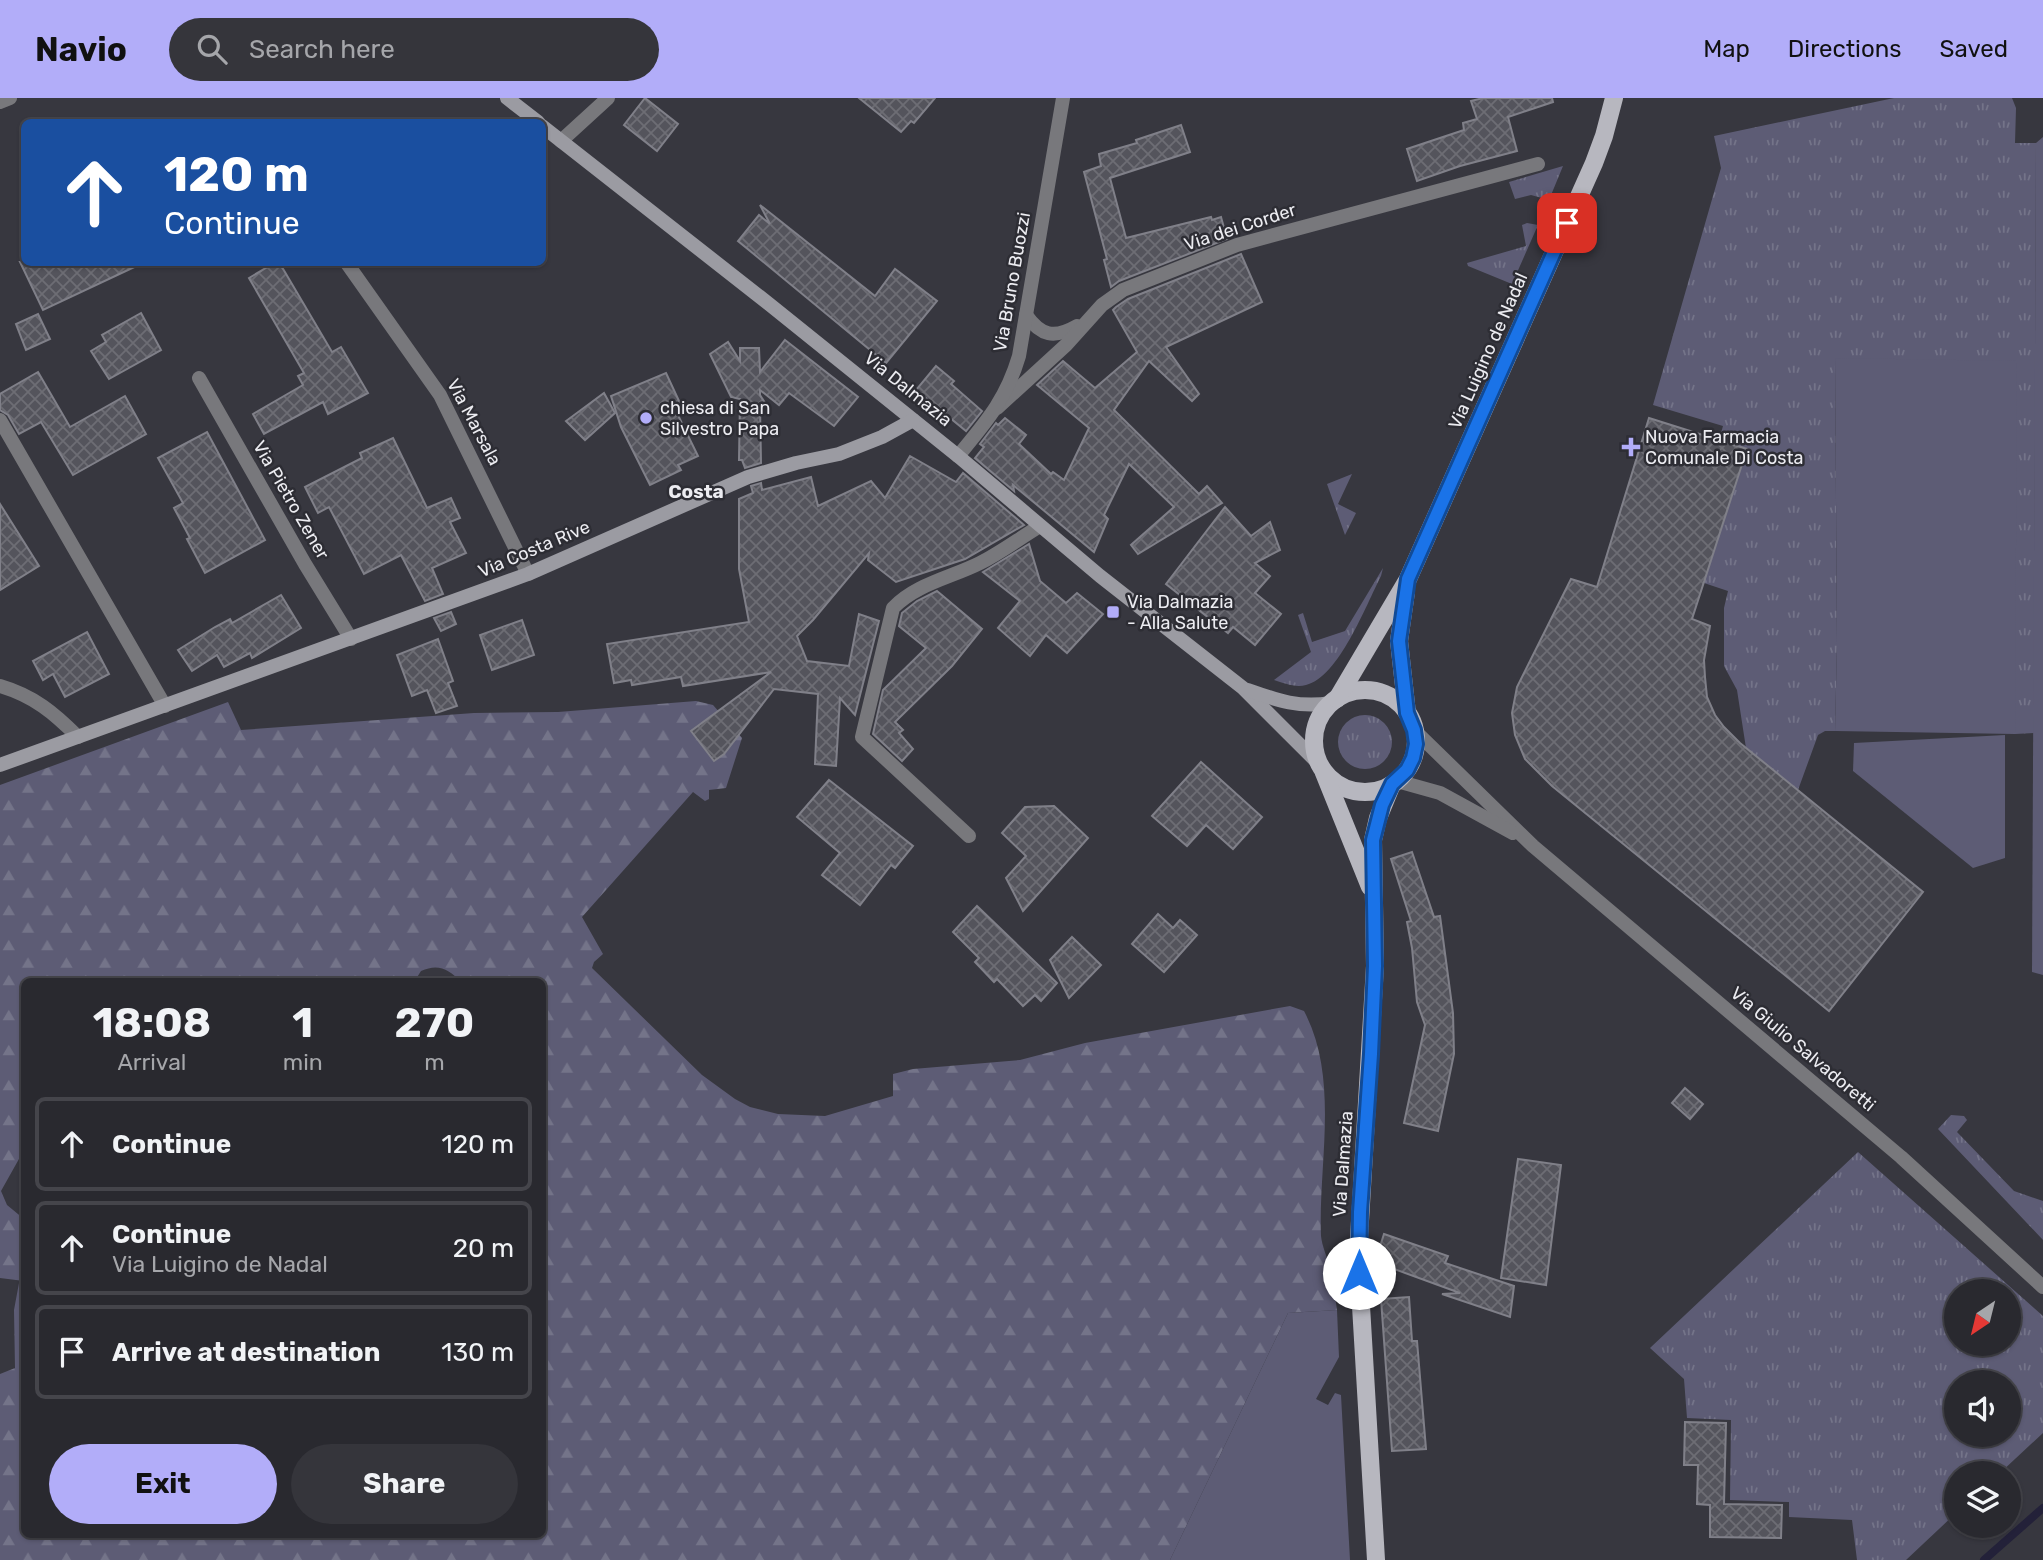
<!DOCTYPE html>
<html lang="en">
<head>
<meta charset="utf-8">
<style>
  :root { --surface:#29292f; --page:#35353b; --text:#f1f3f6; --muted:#a5a6aa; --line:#45454b; --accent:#b2adf9 }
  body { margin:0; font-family:Rubik,sans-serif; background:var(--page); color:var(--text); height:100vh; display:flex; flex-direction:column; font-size:26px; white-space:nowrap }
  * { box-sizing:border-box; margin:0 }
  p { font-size:23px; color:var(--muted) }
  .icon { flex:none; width:38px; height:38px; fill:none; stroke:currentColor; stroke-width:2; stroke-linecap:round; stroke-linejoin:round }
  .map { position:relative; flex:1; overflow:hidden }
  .details { position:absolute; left:21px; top:880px; width:525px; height:560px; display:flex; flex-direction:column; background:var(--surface); border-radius:10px; box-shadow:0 2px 5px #0004,0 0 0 2px var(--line) }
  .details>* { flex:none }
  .guide { position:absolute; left:21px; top:21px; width:525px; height:147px; border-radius:10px; box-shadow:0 2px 5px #0004,0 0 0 2px var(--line); background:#1a4fa0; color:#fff; overflow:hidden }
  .needle { width:46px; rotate:215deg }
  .tools { position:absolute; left:1944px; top:1181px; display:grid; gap:14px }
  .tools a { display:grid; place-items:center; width:77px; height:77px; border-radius:50%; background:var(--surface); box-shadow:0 2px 5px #0004,0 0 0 2px var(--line); font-size:35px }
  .pin { position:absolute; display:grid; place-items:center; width:60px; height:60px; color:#fff; margin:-30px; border-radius:14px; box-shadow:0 4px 10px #0006 }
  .me { position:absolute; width:77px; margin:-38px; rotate:0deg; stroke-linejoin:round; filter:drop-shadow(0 0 5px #0008) }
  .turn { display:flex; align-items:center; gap:24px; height:147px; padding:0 28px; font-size:32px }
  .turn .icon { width:91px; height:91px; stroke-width:2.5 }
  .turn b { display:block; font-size:49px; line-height:60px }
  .eta { display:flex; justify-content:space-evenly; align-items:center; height:119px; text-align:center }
  .eta b { font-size:42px; font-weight:700; line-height:49px }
  .button { display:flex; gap:14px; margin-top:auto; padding:14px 28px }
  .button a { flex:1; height:80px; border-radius:42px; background:var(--accent); color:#111; font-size:28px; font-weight:700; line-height:80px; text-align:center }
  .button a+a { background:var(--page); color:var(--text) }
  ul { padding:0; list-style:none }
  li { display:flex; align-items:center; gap:21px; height:94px; margin:0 14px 10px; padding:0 14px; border:4px solid var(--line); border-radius:10px }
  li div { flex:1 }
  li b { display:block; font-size:26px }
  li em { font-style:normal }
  header { display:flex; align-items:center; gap:42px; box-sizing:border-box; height:98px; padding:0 35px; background:var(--accent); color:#111 }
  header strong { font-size:33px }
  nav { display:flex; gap:38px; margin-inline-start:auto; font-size:24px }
  .search { width:490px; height:63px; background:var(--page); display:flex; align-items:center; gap:18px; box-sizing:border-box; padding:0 24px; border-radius:38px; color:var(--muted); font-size:26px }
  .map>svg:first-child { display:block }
  .grass { fill:url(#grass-tufts); fill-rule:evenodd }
  .forest { fill:url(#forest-firs) }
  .pitch { fill:#5d5c75 }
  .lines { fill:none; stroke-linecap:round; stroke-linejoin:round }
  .stream { stroke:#232139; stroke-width:8 }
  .building { fill:url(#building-cross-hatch); stroke:#808089; stroke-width:2 }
  .street { stroke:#78787c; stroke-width:14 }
  .secondary { stroke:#9b9ba2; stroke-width:14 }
  .primary { stroke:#b7b7bf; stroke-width:18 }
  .route-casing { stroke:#114b97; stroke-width:18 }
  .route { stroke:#1a73e8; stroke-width:12 }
  .poi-dot { fill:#b2adf9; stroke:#2d2d34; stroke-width:2.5 }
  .labels { text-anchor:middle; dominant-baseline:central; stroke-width:5; stroke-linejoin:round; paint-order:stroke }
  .street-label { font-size:18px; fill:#ececf1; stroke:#2d2d34 }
  .poi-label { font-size:18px; fill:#ececf1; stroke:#2d2d34; text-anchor:start }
  .neighbourhood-label { font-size:19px; font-weight:bold; fill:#ececf1; stroke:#2d2d34 }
</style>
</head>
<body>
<header>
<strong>Navio</strong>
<div class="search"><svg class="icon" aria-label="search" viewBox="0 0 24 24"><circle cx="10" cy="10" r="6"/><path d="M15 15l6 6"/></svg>Search here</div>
<nav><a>Map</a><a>Directions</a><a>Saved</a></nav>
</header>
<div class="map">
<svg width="2043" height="1462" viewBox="0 0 2043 1462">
  <defs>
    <pattern id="grass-tufts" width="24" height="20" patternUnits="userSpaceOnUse" patternTransform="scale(1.75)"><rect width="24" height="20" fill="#5d5c75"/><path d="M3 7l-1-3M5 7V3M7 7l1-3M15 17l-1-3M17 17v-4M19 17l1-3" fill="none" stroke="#747489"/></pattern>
    <pattern id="forest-firs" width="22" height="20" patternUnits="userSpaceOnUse" patternTransform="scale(1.75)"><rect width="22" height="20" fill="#5d5c75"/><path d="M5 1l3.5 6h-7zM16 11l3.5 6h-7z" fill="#747489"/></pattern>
    <pattern id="building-cross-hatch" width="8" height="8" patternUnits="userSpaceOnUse" patternTransform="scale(1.75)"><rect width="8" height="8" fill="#54545c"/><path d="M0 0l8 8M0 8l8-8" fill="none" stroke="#6d6d74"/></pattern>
  </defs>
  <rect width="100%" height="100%" fill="#37373f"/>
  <!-- grass -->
  <g class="grass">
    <path d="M1894 0H2012L2016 10 2015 45H2036L2034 635 2015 636V400L1835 260 1837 546 1835 633H1825L1818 637 1798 692 1746 650 1737 592 1724 568V510L1728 493 1704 485 1747 351 1719 342 1723 328 1653 307 1721 70 1714 38Z"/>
    <path d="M1563 68 1549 102 1531 97 1515 101 1509 84Z"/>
    <path d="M1527 125 1538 127 1512 186 1468 168 1467 165 1526 148 1522 127Z"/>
    <path d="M1352 376 1338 406 1356 415 1345 437 1327 386Z"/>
    <path d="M1383 470 1381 478C1366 507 1339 579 1306 587 1295 590 1284 585 1274 582L1311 554 1298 517 1303 515 1312 544 1345 533Z"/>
    <circle cx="1365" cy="644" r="27"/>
    <path d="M1951 1017 1964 1018 1967 1022 1957 1034 2014 1093 2043 1103V1142L1938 1031Z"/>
    <path d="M1858 1054 2043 1218V1335L2000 1375 1956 1376V1415L1906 1462H1857L1852 1422 1789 1419V1404L1730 1402 1731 1322 1687 1320 1684 1281 1650 1250ZM1956 1194H2009V1246H1956ZM2009 1284V1337H1956V1284Z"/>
  </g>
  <!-- forest -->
  <path class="forest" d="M696 603 713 607 742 640 726 690 709 692V701L705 703 693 694 582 819 603 856 594 864 592 870 702 977 735 1001 750 1009 778 1016 825 1018 893 998V976L913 971 1020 962 1085 945 1290 908 1304 913C1340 981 1318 1066 1321 1138 1322 1148 1327 1159 1330 1169 1333 1183 1335 1198 1337 1212L1288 1215 1170 1462H0V1276L15 1270 14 1212 19 1185 24 1186V1437H542V884H461C449 871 438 865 421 873L414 884H24V1052L1 1093 7 1107 24 1121V1183L0 1180V687L228 604 241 632 474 615 558 614Z"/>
  <!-- pitch -->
  <g class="pitch">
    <path d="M2043 39V877L2032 874 2036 45Z"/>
    <path d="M1835 260 2017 263 2015 636 1835 633 1837 546Z"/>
    <path d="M2005 637V760L1973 770 1853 673 1854 645Z"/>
    <path d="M1337 1212 1339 1259 1316 1301 1328 1307 1335 1295 1341 1297 1350 1462H1170L1288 1215Z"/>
  </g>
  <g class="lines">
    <!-- stream -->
    <path class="stream" d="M1984 1462 2043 1410"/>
  </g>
  <!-- building -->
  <g class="building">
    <path d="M645 0 678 26 657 53 624 27Z"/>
    <path d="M859 0H935L914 25 911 23 901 34Z"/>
    <path d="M1483 0H1552L1553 4 1508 19 1517 53 1460 68 1417 83 1407 51 1464 32 1463 25 1477 21 1471 3Z"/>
    <path d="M1181 27 1190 54 1110 80 1126 140 1211 119 1212 122 1221 119 1227 141 1119 183 1111 189 1104 162 1107 161 1084 74 1101 68 1099 56 1137 45 1136 42Z"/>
    <path d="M760 107 875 198 895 171 937 203 886 265 738 143 759 117 770 126Z"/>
    <path d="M1241 156 1262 204 1166 249 1199 296 1192 303 1149 263 1114 312 1199 396 1207 388 1222 405 1138 456 1131 447 1174 409 1129 366 1104 417 1108 421 1094 454 1013 387 1014 393 975 360 984 349 980 346 996 325 998 327 1005 320 1026 337 1019 346 1051 376 1053 374 1064 382 1089 330 1037 287 1063 263 1095 290 1137 254 1113 212 1116 209 1128 201Z"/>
    <path d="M20 164H145L43 212Z"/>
    <path d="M276 164H279L332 254 341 249 368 295 328 316 323 304 264 336 253 316 303 287 298 278 304 275 249 180Z"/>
    <path d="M141 215 161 252 109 281 91 253 106 244 102 237Z"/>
    <path d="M38 216 50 241 26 252 16 226Z"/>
    <path d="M785 242 858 299 834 328 789 295 779 307 760 292V297L767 308 760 307 761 365 745 370 742 362H739L740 301 731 299 710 256 728 244 740 263V250H759L760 274Z"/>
    <path d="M936 268 954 283 951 286 982 313 966 333 916 292Z"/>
    <path d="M38 274 70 329 125 298 146 336 73 377 41 324 19 336 8 317 0 312V296Z"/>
    <path d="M666 275 680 305 673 307 698 358 678 367 681 372 650 387 621 329 611 298Z"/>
    <path d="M604 295 615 315 585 342 566 323Z"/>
    <path d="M1649 320 1747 351 1692 521 1710 528 1704 562 1705 579 1707 599 1715 617 1724 629 1740 645 1923 794 1829 913 1552 688 1525 661 1515 637 1512 615 1517 589 1571 481 1597 489Z"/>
    <path d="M207 334 265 442 205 475 187 441 190 440 174 410 183 405 158 360Z"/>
    <path d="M393 340 427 410 451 400 460 420 450 424 466 455 432 470 443 496 425 503 401 457 364 476 329 409 318 415 305 389 362 360 360 355Z"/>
    <path d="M910 358 956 384 963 375 1024 427 965 461 896 484 868 462 869 455 813 522 797 538 807 563 849 568 859 516 879 523 855 617 840 600 836 668 815 666 818 596 774 591 724 656 714 663 691 633 771 574 683 588 681 579 632 587 631 582 614 585 607 546 749 524 739 471V401L753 395 751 388 761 385 762 392 811 379 818 408 871 383 885 400Z"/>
    <path d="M0 406 39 468 0 492Z"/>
    <path d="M1225 409 1251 438 1270 424 1280 452 1255 465 1270 478 1255 495 1281 516 1255 547 1233 529 1228 535 1166 486Z"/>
    <path d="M1029 446 1040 483 1066 505 1077 495 1103 516 1067 555 1046 537 1030 558 998 530 1020 503 983 474Z"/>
    <path d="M937 493 982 531 952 568 895 624 903 632 899 635 913 651 902 663 873 636 883 592 926 550 899 528 902 515 917 503Z"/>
    <path d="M281 497 301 530 252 560 250 555 224 569 217 557 192 573 178 552 215 529 230 521 232 525Z"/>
    <path d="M451 514 456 526 441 533 434 520Z"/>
    <path d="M522 522 534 557 492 572 480 537Z"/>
    <path d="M87 534 109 576 65 599 53 576 43 582 33 563Z"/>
    <path d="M438 541 453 583 448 585 457 608 436 615 427 592 412 598 397 557Z"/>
    <path d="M1201 664 1262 719 1233 751 1206 727 1187 748 1152 718Z"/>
    <path d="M829 682 913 748 895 770 891 767 860 807 822 777 840 755 797 719Z"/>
    <path d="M1054 708 1088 740 1023 813 1006 780 1026 758 1002 735 1025 709Z"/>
    <path d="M1412 754 1434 819 1440 818 1453 915 1454 956 1438 1033 1404 1025 1425 927 1417 904 1412 850 1407 824 1411 823 1391 761Z"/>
    <path d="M977 808 1057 885 1041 903 1035 897 1023 908 997 881 994 884 975 864 979 860 953 834Z"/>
    <path d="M1158 816 1173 830 1180 822 1197 837 1164 874 1132 846Z"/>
    <path d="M1072 839 1101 867 1069 900 1050 862Z"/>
    <path d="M1685 990 1703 1006 1690 1021 1672 1005Z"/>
    <path d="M1518 1061 1561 1067 1546 1187 1501 1180Z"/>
    <path d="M1384 1136 1448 1158 1445 1165 1514 1188 1510 1219 1442 1196 1460 1195 1375 1164Z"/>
    <path d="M1409 1199 1412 1243H1417L1426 1351 1392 1353 1381 1201Z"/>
    <path d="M1685 1324 1726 1325 1724 1406 1782 1407 1781 1440 1710 1439V1407L1697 1406 1698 1367H1684Z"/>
  </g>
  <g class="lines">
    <!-- street -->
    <g class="street">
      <path d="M0 4 10 0"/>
      <path d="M561 43 608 0"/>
      <path d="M346 164 440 297 528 476"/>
      <path d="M1026 217C1041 238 1054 241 1077 228"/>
      <path d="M199 280 305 466 351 541"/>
      <path d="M997 310 1066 247 1102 207 1123 192 1237 147 1538 66"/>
      <path d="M0 322 165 608"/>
      <path d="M958 358C986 324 1006 302 1019 258L1063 0"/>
      <path d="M0 588C34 598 54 615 78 639"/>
      <path d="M1414 632 1533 748 1901 1059 2043 1189"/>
      <path d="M1397 683 1440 695 1513 735"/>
      <path d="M969 738 862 639 893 510C916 486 950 480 980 465 1000 455 1020 440 1040 428"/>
    </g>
    <!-- secondary -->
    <g class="secondary">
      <path d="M507 0 538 24"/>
      <path d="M542 28 769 206 958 358 1100 478 1243 590 1318 665"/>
      <path d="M1248 592C1279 603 1299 610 1331 605"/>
      <path d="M0 667 528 476 748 379 796 365 839 356 882 339 913 322"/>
    </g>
    <!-- primary -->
    <g class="primary">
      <path d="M1406 494 1399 543 1407 615"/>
      <circle cx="1365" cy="643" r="51"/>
      <path d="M1337 601 1408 481 1594 65 1604 38 1614 0"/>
      <path d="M1324 675 1370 789"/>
      <path d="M1376 1462 1358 1157 1375 868 1373 742 1378 720 1392 686"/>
    </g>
  </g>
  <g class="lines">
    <!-- route casing -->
    <g class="route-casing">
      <path id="route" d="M1359 1175 1360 1114 1371 956 1375 868 1373 742 1382 707 1392 686 1407 672 1413 660 1416 646 1414 632 1407 615 1399 543 1408 481 1567 125"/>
    </g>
    <!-- route -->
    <use href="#route" class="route"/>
  </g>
  <!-- markers -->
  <g class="poi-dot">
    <circle cx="646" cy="320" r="7"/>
    <path d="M1627.5 338.5h7v7h7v7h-7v7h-7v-7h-7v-7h7z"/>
    <rect x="1106" y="507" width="14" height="14" rx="3.5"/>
  </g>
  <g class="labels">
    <!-- street labels -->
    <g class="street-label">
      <text transform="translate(1240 129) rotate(-18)">Via dei Corder</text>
      <text transform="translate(1012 184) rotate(-80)">Via Bruno Buozzi</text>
      <text transform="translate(1488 253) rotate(-66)">Via Luigino de Nadal</text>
      <text transform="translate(908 291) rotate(39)">Via Dalmazia</text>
      <text transform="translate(474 324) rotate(62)">Via Marsala</text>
      <text transform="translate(291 402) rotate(60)">Via Pietro Zener</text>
      <text transform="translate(534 451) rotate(-23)">Via Costa Rive</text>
      <text transform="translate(1803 951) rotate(40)">Via Giulio Salvadoretti</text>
      <text transform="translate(1343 1066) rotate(-86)">Via Dalmazia</text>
    </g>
    <!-- poi labels -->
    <g class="poi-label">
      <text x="660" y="310">chiesa di San<tspan x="660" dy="21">Silvestro Papa</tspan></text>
      <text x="1645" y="339">Nuova Farmacia<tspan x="1645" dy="21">Comunale Di Costa</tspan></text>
      <text x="1127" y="504">Via Dalmazia<tspan x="1127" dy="21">- Alla Salute</tspan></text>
    </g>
    <!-- neighbourhood labels -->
    <g class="neighbourhood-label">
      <text x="696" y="393">Costa</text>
    </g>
  </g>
</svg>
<div class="tools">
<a><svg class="needle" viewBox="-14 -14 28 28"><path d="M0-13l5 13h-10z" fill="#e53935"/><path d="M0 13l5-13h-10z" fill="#a5a6aa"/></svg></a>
<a><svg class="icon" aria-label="sound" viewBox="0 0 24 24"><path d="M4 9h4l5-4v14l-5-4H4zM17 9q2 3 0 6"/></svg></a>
<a><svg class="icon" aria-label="layers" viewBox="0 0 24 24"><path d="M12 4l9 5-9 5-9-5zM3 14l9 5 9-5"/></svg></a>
</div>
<div class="pin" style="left:1567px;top:125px;background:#d93025"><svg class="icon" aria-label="arrive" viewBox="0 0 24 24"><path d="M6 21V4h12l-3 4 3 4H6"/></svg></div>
<svg class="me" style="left:1359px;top:1175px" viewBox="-20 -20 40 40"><circle r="19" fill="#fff"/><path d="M0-13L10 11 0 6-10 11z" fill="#1a73e8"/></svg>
<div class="guide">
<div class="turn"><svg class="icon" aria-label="ahead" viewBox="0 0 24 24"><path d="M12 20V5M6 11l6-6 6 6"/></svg><div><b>120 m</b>Continue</div></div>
</div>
<section class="details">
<div class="eta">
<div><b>18:08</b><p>Arrival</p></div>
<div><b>1</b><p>min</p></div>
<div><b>270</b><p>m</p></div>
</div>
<ul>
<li><svg class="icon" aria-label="ahead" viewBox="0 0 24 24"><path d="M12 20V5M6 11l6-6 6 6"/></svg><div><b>Continue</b></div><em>120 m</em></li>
<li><svg class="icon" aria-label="ahead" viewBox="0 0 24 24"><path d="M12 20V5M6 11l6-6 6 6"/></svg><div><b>Continue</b><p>Via Luigino de Nadal</p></div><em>20 m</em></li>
<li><svg class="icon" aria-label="arrive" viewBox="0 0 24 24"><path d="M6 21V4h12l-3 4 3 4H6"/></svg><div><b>Arrive at destination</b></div><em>130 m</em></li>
</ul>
<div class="button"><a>Exit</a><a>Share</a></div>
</section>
</div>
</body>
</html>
